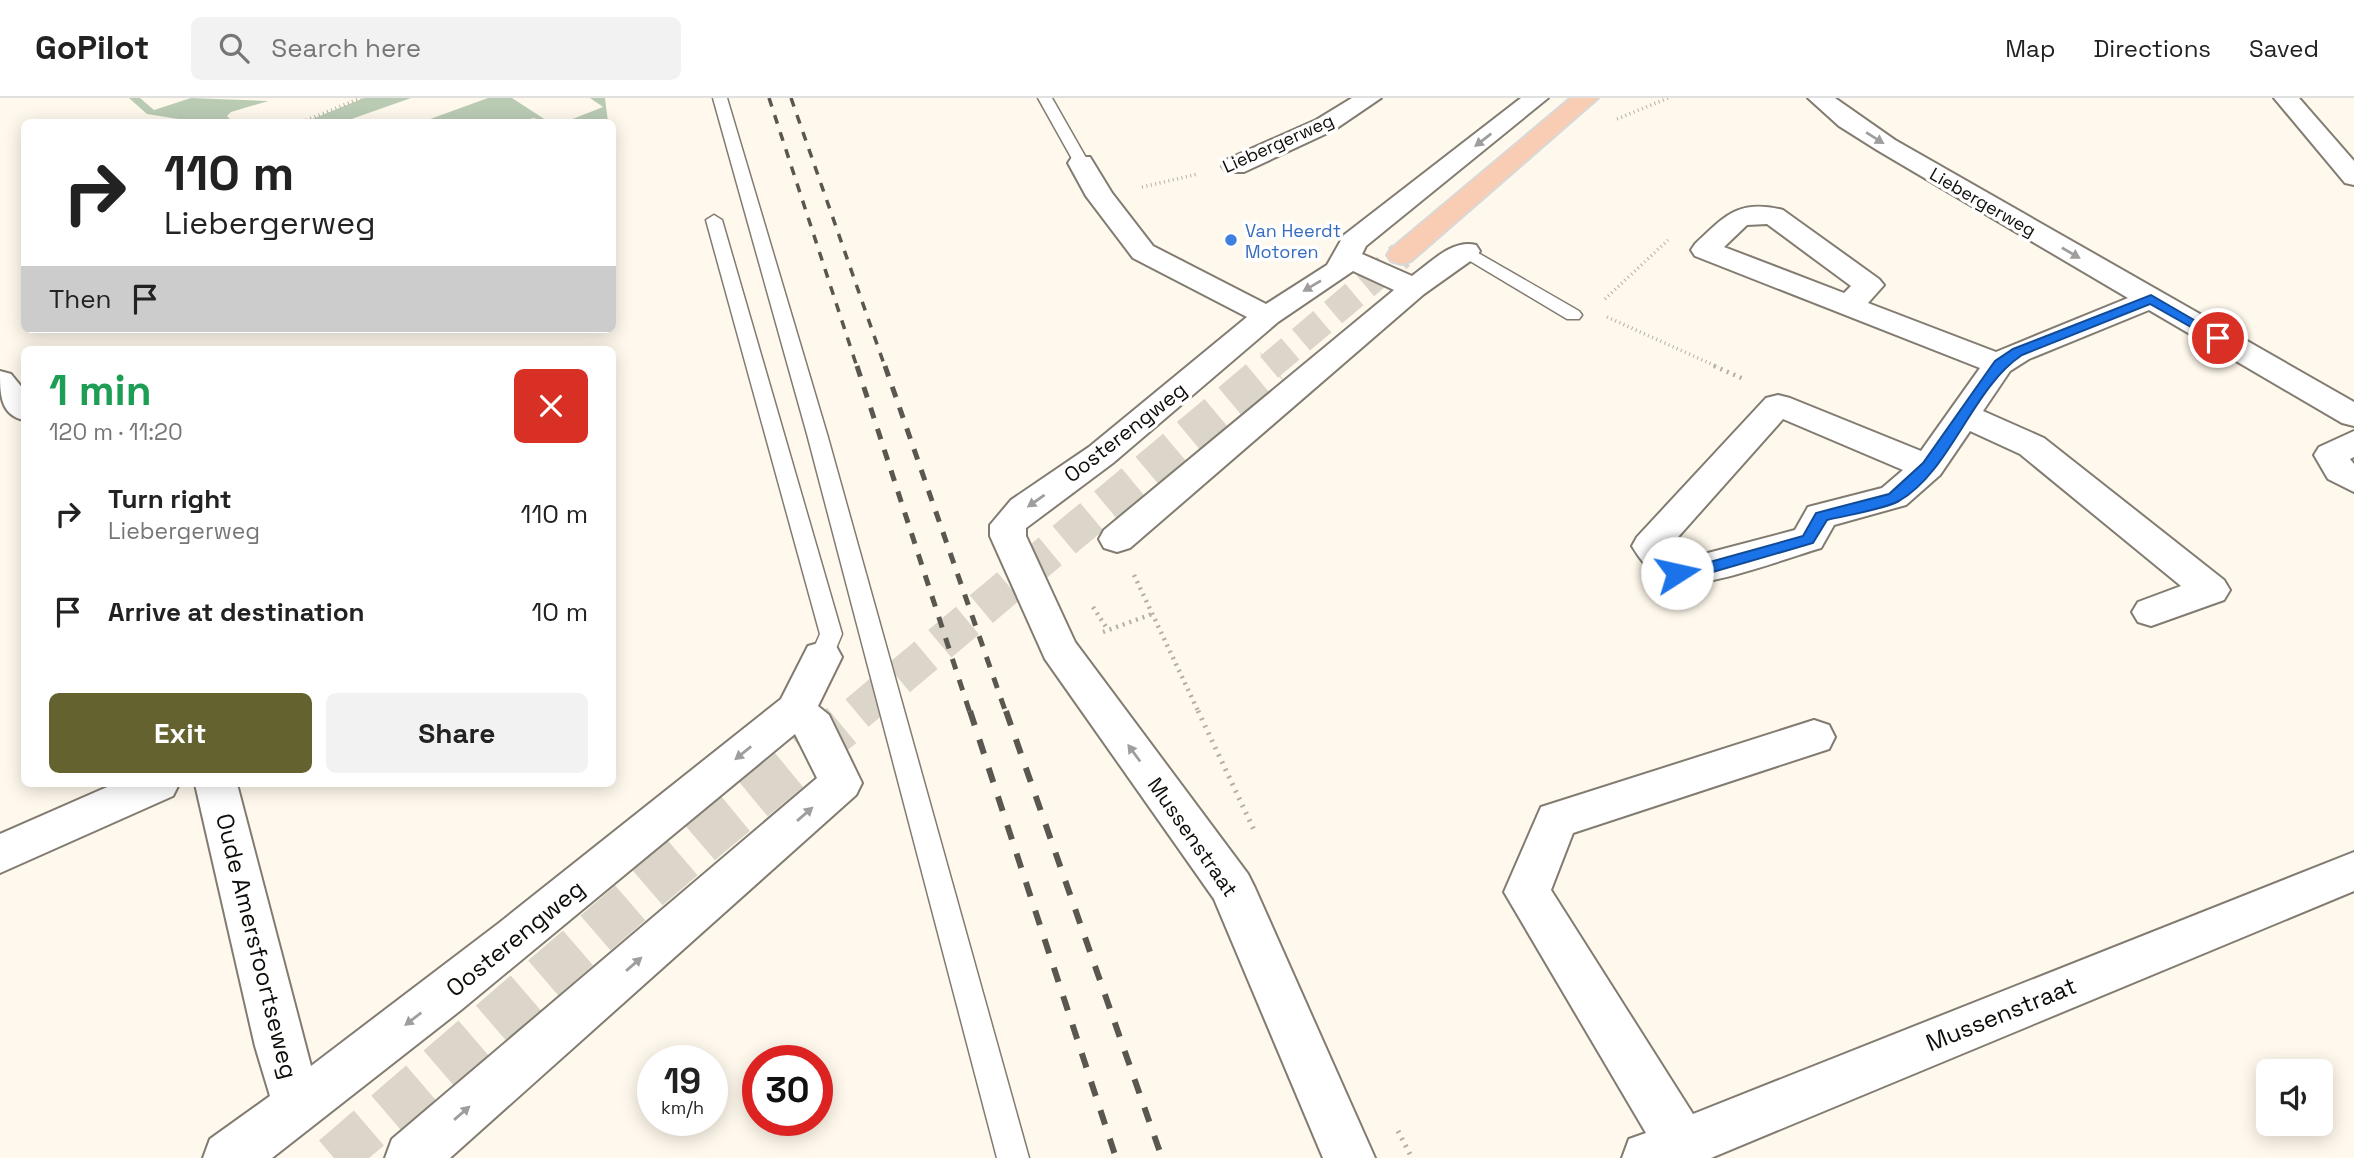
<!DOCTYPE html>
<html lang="en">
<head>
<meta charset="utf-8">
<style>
  :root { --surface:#fff; --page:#f2f2f2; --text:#222; --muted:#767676; --line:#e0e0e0; --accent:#64622f }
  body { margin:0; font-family:"Space Grotesk",sans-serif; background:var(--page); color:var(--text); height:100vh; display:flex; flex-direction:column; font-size:26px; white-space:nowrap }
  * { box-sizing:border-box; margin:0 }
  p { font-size:23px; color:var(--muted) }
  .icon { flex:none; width:38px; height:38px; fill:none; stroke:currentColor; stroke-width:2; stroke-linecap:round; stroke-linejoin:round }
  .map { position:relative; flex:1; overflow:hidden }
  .sheet { position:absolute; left:21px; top:248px; width:595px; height:441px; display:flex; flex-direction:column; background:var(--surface); border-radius:10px; box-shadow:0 4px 18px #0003 }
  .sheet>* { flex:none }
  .hud { position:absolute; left:21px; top:21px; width:595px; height:214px; border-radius:10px; box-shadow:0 4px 18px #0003; background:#fff; color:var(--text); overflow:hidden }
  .controls { position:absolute; left:2256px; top:961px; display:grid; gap:14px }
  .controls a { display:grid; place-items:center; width:77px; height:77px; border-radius:10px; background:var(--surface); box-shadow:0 4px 18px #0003; font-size:35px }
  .speed { position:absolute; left:637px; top:947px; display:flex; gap:14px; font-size:35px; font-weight:700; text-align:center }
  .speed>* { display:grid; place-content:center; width:91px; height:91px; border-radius:50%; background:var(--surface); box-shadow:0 4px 18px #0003; line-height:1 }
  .speed small { font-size:18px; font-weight:400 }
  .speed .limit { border:10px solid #d22; background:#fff; color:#111 }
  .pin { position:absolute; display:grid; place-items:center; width:60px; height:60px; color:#fff; margin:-30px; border:4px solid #fff; border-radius:50%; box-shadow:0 2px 7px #0007 }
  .me { position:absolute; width:77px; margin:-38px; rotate:80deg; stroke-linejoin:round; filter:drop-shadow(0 0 5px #0008) }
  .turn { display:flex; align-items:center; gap:24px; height:147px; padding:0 28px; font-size:32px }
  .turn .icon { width:91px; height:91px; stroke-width:2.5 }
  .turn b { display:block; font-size:49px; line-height:60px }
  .then { display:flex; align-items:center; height:66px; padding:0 28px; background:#0003; gap:14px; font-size:26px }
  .round { display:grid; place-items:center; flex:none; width:74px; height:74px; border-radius:10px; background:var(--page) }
  .overview { display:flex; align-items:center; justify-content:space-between; height:119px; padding:0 28px }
  h1 { font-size:42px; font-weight:700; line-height:52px; color:#1e9e55 }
  .button { display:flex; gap:14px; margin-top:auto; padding:14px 28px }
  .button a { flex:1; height:80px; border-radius:10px; background:var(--accent); color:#fff; font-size:28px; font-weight:700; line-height:80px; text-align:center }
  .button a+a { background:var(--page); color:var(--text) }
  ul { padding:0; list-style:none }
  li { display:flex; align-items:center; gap:21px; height:98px; padding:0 28px }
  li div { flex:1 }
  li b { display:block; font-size:26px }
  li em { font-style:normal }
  header { display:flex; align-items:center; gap:42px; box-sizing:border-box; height:98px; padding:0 35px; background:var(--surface); border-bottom:2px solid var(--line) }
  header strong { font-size:33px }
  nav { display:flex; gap:38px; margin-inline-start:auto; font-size:24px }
  .search { width:490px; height:63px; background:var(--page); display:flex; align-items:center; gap:18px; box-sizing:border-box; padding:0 24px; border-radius:10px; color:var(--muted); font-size:26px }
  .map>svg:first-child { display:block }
  .green { fill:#bacbb4 }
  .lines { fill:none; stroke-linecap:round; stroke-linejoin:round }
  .primary-tunnel-far2 { stroke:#dbd5ca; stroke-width:28; stroke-dasharray:28 14; stroke-linecap:butt }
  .primary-tunnel-far1 { stroke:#dbd5ca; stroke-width:36; stroke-dasharray:36 18; stroke-linecap:butt }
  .primary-tunnel { stroke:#dbd5ca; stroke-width:46; stroke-dasharray:46 23; stroke-linecap:butt }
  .service-casing { stroke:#827b71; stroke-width:3 }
  .minor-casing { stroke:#827b71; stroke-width:4 }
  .primary-casing { stroke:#d9d8d8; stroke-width:4 }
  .path-far2 { stroke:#b5b0a6; stroke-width:3.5; stroke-dasharray:1 3.5; stroke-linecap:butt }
  .path-far1 { stroke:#b5b0a6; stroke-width:4.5; stroke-dasharray:2 5; stroke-linecap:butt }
  .path { stroke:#b5b0a6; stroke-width:5; stroke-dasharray:2 6; stroke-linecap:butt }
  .service { fill:#fff; fill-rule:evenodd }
  .minor { fill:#fff; fill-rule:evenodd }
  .primary { fill:#f8cdb4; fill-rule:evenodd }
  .rail-far2 { stroke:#5a5650; stroke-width:3.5; stroke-dasharray:9 9; stroke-linecap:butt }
  .rail-far1 { stroke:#5a5650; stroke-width:5; stroke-dasharray:11 11; stroke-linecap:butt }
  .rail { stroke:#5a5650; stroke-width:6; stroke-dasharray:15 15; stroke-linecap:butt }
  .oneway { fill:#9f9e9d }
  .route { fill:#1a73e8; stroke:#114b97; stroke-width:2 }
  .shop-dot { fill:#3f7fe0; stroke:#fff; stroke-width:2.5 }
  .labels { text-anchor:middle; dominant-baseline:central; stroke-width:7; stroke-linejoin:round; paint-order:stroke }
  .far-street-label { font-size:18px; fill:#0f0d09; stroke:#fff }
  .far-shop-label { font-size:18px; fill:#366cbe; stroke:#fff; text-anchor:start }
  .street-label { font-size:21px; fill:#0f0d09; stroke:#fff }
  .near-street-label { font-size:24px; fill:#0f0d09; stroke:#fff }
</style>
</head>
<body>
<header>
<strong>GoPilot</strong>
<div class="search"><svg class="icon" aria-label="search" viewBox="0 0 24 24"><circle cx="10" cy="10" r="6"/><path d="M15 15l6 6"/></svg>Search here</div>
<nav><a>Map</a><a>Directions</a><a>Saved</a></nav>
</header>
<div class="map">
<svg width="2354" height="1060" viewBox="0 0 2354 1060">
  <rect width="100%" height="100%" fill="#fff8ec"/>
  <!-- green -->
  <g class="green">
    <path d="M129 0H140L154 12 191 0 268 3 231 14 227 18 233 24H197L147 16Z"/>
    <path d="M364 0H411L343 24H305Z"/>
    <path d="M488 0H512L549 24 533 20 522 24H422Z"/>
    <path d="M590 0H605L608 24H575L570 22 603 9Z"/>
  </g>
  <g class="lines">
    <!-- primary-tunnel-far2 -->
    <path class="primary-tunnel-far2" d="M1269 269 1401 157"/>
    <!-- primary-tunnel-far1 -->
    <path class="primary-tunnel-far1" d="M857 615 1272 268"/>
    <!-- primary-tunnel -->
    <path class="primary-tunnel" d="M334 1060 709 737 859 613"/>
    <!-- service casing -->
    <g class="service-casing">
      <g id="service">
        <path d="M713 0H727L827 336 1029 1060H997L807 336Z"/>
        <path d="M1038 0H1052L1089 65 1086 68H1076Z"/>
        <path d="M714 117 722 122 842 536 830 565 822 568 814 565 810 559 820 536 706 122Z"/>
        <path d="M1466 148 1579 213 1582 217 1579 221H1567L1460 157 1458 153 1460 149Z"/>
      </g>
    </g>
    <!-- minor casing -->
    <g class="minor-casing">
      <g id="minor">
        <path d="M1352 0H1381L1334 32 1244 74H1226L1222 68 1226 62 1316 22Z"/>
        <path d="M1521 0H1548L1366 148 1362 156 1412 178C1430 165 1452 141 1476 147L1480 153 1476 159 1424 196 1130 450 1117 454 1104 450 1099 441 1104 432 1394 192 1353 173 1278 224 1113 365 1026 430V438L1075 544 1248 776 1255 790 1375 1060H1323L1214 801 1045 561 990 438V427L1011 402 1089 349 1247 219 1133 160 1086 98 1068 65 1072 59H1090L1112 95 1153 148 1266 206 1327 167 1344 137Z"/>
        <path d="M1808 0H1835L1895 42 2354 304V328L2342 325 2149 212 2029 261 2010 273 1983 313 2044 340 2224 482 2230 492 2224 502 2151 528 2138 524 2132 514 2138 504 2181 488 2020 356 1970 333 1940 377 1906 407 1834 427 1821 450C1793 458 1686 498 1664 484 1652 477 1639 460 1632 448L1637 439 1766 300 1778 297 1790 300 1921 353 1980 270 1695 158 1691 152 1695 146C1725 118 1738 101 1783 112L1879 181 1884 187 1868 205 1996 254 2128 200 1877 52 1839 28ZM1767 126 1851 188 1844 195 1724 149 1747 127ZM1783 321 1903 372 1882 390 1808 409 1795 432 1685 461 1671 447Z"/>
        <path d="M2274 0H2299L2354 63V87L2345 85Z"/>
        <path d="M0 273 11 276 24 292V322C0 317 0 296 0 273Z"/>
        <path d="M2354 333V359L2350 361 2354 366V394L2328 381 2314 357 2319 349Z"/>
        <path d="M822 544 836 548 842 559 818 608 829 617 862 685 856 697 450 1060H385L392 1041 817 680 795 636 461 912 272 1060H203L210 1041 270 998 255 948 195 686H237L311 968 499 825 781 601 808 548Z"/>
        <path d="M1814 622 1829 627 1835 639 1829 651 1573 735 1551 792 1693 1016 2354 754V793L1711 1060H1622L1629 1041 1646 1035 1504 794 1541 709Z"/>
        <path d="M114 686H179L173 698 0 775V736Z"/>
      </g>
    </g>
    <!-- primary casing -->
    <g class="primary-casing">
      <path id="primary" d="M1571 0H1598L1411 163 1401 166 1391 163 1387 157 1391 151Z"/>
    </g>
    <!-- path-far2 -->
    <g class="path-far2">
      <path d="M1617 21 1668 0"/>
      <path d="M302 24 361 0"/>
      <path d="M1142 89 1198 76"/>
      <path d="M1605 201 1668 142"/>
      <path d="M1607 219 1718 269"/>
    </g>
    <!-- path-far1 -->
    <g class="path-far1">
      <path d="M1714 268 1746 282"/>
      <path d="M1134 477 1199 615"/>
      <path d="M1093 509 1108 532"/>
      <path d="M1103 534 1152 516"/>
    </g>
    <!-- path -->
    <g class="path">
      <path d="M1198 613 1254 732"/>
      <path d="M1398 1033 1412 1060"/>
    </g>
    <!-- service -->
    <use href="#service" class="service"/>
    <!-- minor -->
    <use href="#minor" class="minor"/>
    <!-- primary -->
    <use href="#primary" class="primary"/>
    <!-- rail-far2 -->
    <g class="rail-far2">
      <path d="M769 0 857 269"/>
      <path d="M791 0 885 269"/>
    </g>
    <!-- rail-far1 -->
    <g class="rail-far1">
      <path d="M857 268 970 615"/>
      <path d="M885 268 1006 615"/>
    </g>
    <!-- rail -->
    <g class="rail">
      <path d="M970 613 1116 1060"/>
      <path d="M1006 613 1162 1060"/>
    </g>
  </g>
  <!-- one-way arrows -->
  <defs><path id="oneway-solid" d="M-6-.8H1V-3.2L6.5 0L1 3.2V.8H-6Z" transform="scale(1.75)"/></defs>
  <g class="oneway">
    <use href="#oneway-solid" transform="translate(1875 40) rotate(32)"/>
    <use href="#oneway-solid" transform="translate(1483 42) rotate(142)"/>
    <use href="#oneway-solid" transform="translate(2071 155) rotate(30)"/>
    <use href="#oneway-solid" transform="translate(1312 188) rotate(149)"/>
    <use href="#oneway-solid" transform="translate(1036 403) rotate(145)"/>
    <use href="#oneway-solid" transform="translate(743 655) rotate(141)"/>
    <use href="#oneway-solid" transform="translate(1134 655) rotate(-126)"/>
    <use href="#oneway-solid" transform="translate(805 716) rotate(-41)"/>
    <use href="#oneway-solid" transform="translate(634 866) rotate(-41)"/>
    <use href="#oneway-solid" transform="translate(413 921) rotate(142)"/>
    <use href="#oneway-solid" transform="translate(462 1015) rotate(-41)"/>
  </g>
  <!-- route -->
  <path class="route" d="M2151 197 2225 240 2214 242 2150 206 2022 257C1972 290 1951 373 1899 403 1882 412 1847 417 1827 422L1813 445 1699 478 1671 479V471L1699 467 1803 438 1816 415 1889 396 1923 365 1995 263 2013 251Z"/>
  <!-- markers -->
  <circle class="shop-dot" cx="1231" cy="142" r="7"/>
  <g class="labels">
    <!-- far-street labels -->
    <g class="far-street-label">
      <text transform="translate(1278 45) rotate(-24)">Liebergerweg</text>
      <text transform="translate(1983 104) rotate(30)">Liebergerweg</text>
    </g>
    <!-- far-shop labels -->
    <g class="far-shop-label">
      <text x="1245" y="132">Van Heerdt<tspan x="1245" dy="21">Motoren</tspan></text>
    </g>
    <!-- street labels -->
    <g class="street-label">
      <text transform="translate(1125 334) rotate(-38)">Oosterengweg</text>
      <text transform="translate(1193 739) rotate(55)">Mussenstraat</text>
    </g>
    <!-- near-street labels -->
    <g class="near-street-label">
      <text transform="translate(515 840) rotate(-39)">Oosterengweg</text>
      <text transform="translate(257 848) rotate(76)">Oude Amersfoortseweg</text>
      <text transform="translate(2001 916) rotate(-22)">Mussenstraat</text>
    </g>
  </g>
</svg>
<div class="controls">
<a><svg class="icon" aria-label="sound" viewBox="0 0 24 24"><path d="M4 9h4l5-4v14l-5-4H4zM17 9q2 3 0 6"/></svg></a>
</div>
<div class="speed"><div>19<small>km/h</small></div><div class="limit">30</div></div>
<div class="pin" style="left:2218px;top:240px;background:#d93025"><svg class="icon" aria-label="arrive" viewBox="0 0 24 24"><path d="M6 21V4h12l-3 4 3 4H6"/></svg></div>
<svg class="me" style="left:1677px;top:475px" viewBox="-20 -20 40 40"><circle r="19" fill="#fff"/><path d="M0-13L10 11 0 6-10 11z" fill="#1a73e8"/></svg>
<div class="hud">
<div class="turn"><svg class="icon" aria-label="right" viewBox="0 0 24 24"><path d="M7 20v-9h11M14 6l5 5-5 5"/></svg><div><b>110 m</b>Liebergerweg</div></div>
<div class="then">Then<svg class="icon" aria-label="arrive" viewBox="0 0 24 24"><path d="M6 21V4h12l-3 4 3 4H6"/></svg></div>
</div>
<section class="sheet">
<div class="overview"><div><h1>1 min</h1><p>120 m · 11:20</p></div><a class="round" style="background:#d93025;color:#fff"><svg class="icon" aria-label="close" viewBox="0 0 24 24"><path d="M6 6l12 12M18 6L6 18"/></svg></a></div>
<ul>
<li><svg class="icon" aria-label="right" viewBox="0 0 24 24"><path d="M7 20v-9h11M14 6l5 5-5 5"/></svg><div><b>Turn right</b><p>Liebergerweg</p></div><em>110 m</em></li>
<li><svg class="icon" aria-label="arrive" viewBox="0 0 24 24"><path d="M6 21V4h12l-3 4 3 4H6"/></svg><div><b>Arrive at destination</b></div><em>10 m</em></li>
</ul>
<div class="button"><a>Exit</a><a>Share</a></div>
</section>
</div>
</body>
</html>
